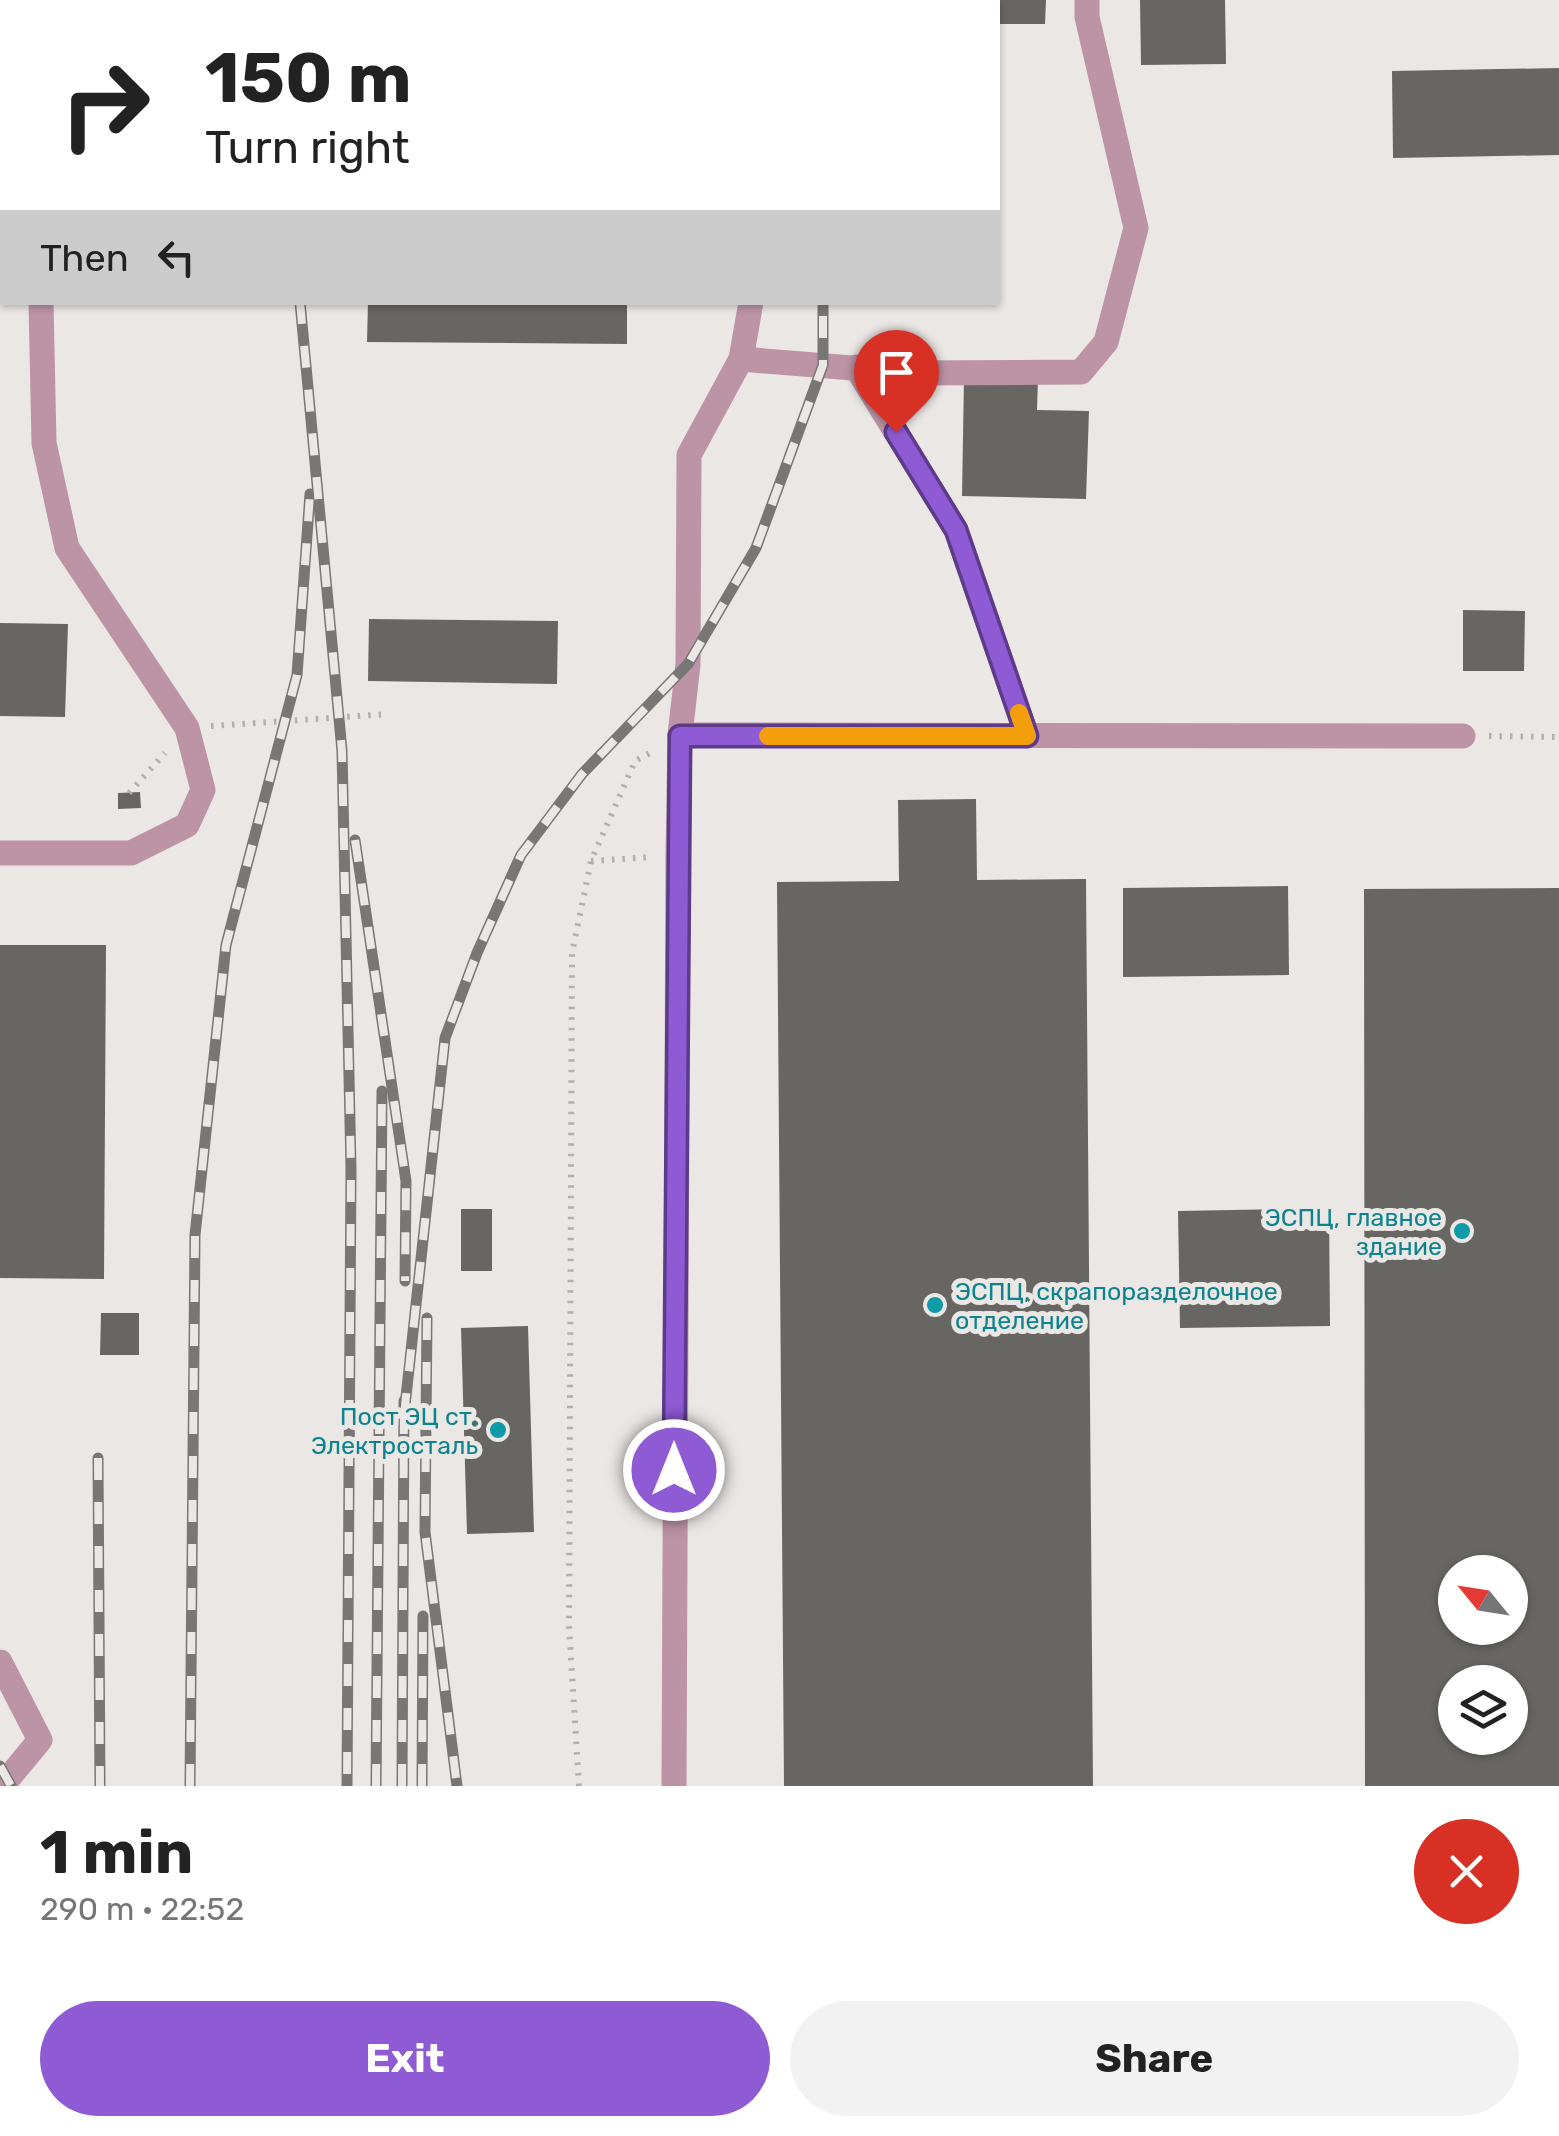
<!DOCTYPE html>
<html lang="en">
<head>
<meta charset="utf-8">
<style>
  :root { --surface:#fff; --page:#f2f2f2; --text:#222; --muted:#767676; --accent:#8f5bd4 }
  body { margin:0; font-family:Rubik,sans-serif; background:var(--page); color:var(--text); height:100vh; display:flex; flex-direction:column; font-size:38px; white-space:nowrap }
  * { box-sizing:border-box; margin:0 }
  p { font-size:32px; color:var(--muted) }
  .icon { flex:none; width:55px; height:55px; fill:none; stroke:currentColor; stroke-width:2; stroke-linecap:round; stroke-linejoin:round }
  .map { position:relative; height:1786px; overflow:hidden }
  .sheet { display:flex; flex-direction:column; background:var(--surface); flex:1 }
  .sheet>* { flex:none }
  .banner { position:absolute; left:0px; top:0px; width:1000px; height:305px; box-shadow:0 2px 8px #0004; background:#fff; color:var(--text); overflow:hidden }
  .needle { width:65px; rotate:300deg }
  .controls { position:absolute; left:1438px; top:1555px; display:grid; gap:20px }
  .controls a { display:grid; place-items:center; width:90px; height:90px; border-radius:50%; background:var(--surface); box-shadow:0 2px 8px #0004; font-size:50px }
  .pin { position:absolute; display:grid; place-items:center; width:85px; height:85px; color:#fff; margin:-102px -42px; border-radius:50% 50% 50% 0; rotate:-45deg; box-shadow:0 0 10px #0007 }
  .pin .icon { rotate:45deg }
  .me { position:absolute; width:110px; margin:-55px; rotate:0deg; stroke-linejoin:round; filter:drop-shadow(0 0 8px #0008) }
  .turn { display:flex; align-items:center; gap:35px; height:210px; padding:0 40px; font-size:45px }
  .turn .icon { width:130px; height:130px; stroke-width:2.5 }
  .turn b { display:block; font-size:70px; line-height:85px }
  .then { display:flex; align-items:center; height:95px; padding:0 40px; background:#0003; gap:20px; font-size:38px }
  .round { display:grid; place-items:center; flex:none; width:105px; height:105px; border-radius:52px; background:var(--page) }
  .overview { display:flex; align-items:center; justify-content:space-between; height:170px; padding:0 40px }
  h1 { font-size:60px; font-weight:700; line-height:75px }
  .button { display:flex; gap:20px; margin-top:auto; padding:20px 40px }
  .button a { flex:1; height:115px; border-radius:60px; background:var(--accent); color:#fff; font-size:40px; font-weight:700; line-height:115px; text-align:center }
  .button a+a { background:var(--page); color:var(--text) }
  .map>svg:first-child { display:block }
  .building { fill:#686663; fill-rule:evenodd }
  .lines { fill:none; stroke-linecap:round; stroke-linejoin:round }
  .path { stroke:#b2afad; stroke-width:6; stroke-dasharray:2.5 8; stroke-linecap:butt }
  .minor { stroke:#bd93a6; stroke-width:25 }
  .rail-casing { stroke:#797775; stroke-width:11 }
  .rail { stroke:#ebe7e5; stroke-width:8; stroke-dasharray:22; stroke-linecap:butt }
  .route-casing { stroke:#5d3b8a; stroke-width:25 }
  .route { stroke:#8f5bd4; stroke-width:18 }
  .slow { stroke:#f59e0b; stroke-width:18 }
  .culture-dot { fill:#0f9aa8; stroke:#ebe7e5; stroke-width:4 }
  .labels { text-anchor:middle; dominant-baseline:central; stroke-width:10; stroke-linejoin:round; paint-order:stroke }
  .culture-label { font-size:25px; fill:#0d838f; stroke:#ebe7e5; text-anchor:end }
</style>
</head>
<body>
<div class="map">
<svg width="1559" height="1786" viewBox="0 0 1559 1786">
  <rect width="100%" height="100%" fill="#ebe7e5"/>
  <!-- building -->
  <g class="building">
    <path d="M998 0H1046L1045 24H998Z"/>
    <path d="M1140 0H1225L1226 64 1141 65Z"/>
    <path d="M1559 68V155L1393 158 1392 71Z"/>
    <path d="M368 302H627V344L367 342Z"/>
    <path d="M964 377 1038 379 1037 410 1089 411 1086 499 962 496Z"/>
    <path d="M1463 610 1525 611 1524 671H1463Z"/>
    <path d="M369 619 558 621 557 684 368 681Z"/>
    <path d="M0 623 68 624 65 717 0 716Z"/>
    <path d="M140 792 141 808 118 809V793Z"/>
    <path d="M976 799 977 880 1086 879 1093 1786H784L777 882 899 881 898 800Z"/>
    <path d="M1288 886 1289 975 1123 977V888Z"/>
    <path d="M1559 888V1786H1365L1364 889ZM1455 1572H1510V1628H1455ZM1455 1682H1510V1738H1455Z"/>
    <path d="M0 945H106L104 1279 0 1278Z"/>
    <path d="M1329 1208 1330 1326 1180 1328 1178 1211Z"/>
    <rect x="461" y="1209" width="31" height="62"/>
    <path d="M101 1313H139V1355H100Z"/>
    <path d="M528 1326 534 1532 467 1534 461 1328Z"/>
  </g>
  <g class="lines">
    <!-- path -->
    <g class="path">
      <path d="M211 726 388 714"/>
      <path d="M1489 736 1559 737"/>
      <path d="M129 793 165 753"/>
      <path d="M591 861 651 857"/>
      <path d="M579 1786 569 1626 572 953 591 861 635 761 655 750"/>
    </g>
    <!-- minor -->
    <g class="minor">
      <path d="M36 0V2"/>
      <path d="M758 2V0"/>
      <path d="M741 359 914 373 1081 372 1106 342 1136 228 1087 17V0"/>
      <path d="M856 367 956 530 1027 736"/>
      <path d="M680 735 1463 736"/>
      <path d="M0 853H131L187 825 203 790 187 728 67 548 44 443 41 302"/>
      <path d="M0 1662 40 1740 2 1786"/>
      <path d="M674 1786 678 856 680 735 688 664 689 455 741 359 751 302"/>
    </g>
    <!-- rail casing -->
    <g class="rail-casing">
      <g id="rail">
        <path d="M265 0V2"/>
        <path d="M824 2V0"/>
        <path d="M300 302 342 751 351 1169 347 1786"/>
        <path d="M355 840 406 1181 405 1281"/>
        <path d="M427 1318 425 1532 457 1786"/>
        <path d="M404 1415 445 1038 477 953 521 855 582 774 688 664 756 548 823 365V302"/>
        <path d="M98 1458 100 1786"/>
        <path d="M0 1766 11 1786"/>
        <path d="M190 1786 195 1235 226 945 297 675 310 494"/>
        <path d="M376 1786 382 1091"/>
        <path d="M402 1786 404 1401"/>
        <path d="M422 1786 423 1616"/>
      </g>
    </g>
    <!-- rail -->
    <use href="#rail" class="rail"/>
  </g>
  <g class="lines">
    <!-- route casing -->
    <g class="route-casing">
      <path id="route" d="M674 1470 680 736H1027L956 530 896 432"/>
    </g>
    <!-- route -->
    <use href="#route" class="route"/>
    <!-- slow -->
    <path class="slow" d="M768 736H1027L1019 713"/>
  </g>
  <!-- markers -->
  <g class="culture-dot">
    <circle cx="1462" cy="1231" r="10"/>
    <circle cx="935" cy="1305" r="10"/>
    <circle cx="498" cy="1430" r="10"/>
  </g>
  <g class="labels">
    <!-- culture labels -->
    <g class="culture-label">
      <text x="1442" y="1217">ЭСПЦ, главное<tspan x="1442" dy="29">здание</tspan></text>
      <text x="955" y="1291" text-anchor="start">ЭСПЦ, скрапоразделочное<tspan x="955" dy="29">отделение</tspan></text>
      <text x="478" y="1416">Пост ЭЦ ст.<tspan x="478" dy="29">Электросталь</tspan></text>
    </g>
  </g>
</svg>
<div class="controls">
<a><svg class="needle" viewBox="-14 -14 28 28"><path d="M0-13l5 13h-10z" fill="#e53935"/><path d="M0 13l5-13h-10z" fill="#767676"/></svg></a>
<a><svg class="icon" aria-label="layers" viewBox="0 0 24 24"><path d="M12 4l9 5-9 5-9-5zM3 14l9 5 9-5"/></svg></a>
</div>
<div class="pin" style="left:896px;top:432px;background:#d93025"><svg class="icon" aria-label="arrive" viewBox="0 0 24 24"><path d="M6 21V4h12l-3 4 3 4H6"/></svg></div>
<svg class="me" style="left:674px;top:1470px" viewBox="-20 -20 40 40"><circle r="17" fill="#8f5bd4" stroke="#fff" stroke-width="3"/><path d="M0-11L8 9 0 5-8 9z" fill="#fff"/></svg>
<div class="banner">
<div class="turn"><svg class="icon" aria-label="right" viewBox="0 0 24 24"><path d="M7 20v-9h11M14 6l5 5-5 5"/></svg><div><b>150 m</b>Turn right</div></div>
<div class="then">Then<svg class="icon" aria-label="left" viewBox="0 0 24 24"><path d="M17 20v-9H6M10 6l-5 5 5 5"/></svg></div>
</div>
</div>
<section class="sheet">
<div class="overview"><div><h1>1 min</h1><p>290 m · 22:52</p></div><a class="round" style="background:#d93025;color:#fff"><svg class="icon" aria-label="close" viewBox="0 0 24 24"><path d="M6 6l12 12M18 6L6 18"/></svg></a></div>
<div class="button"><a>Exit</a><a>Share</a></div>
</section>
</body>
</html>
